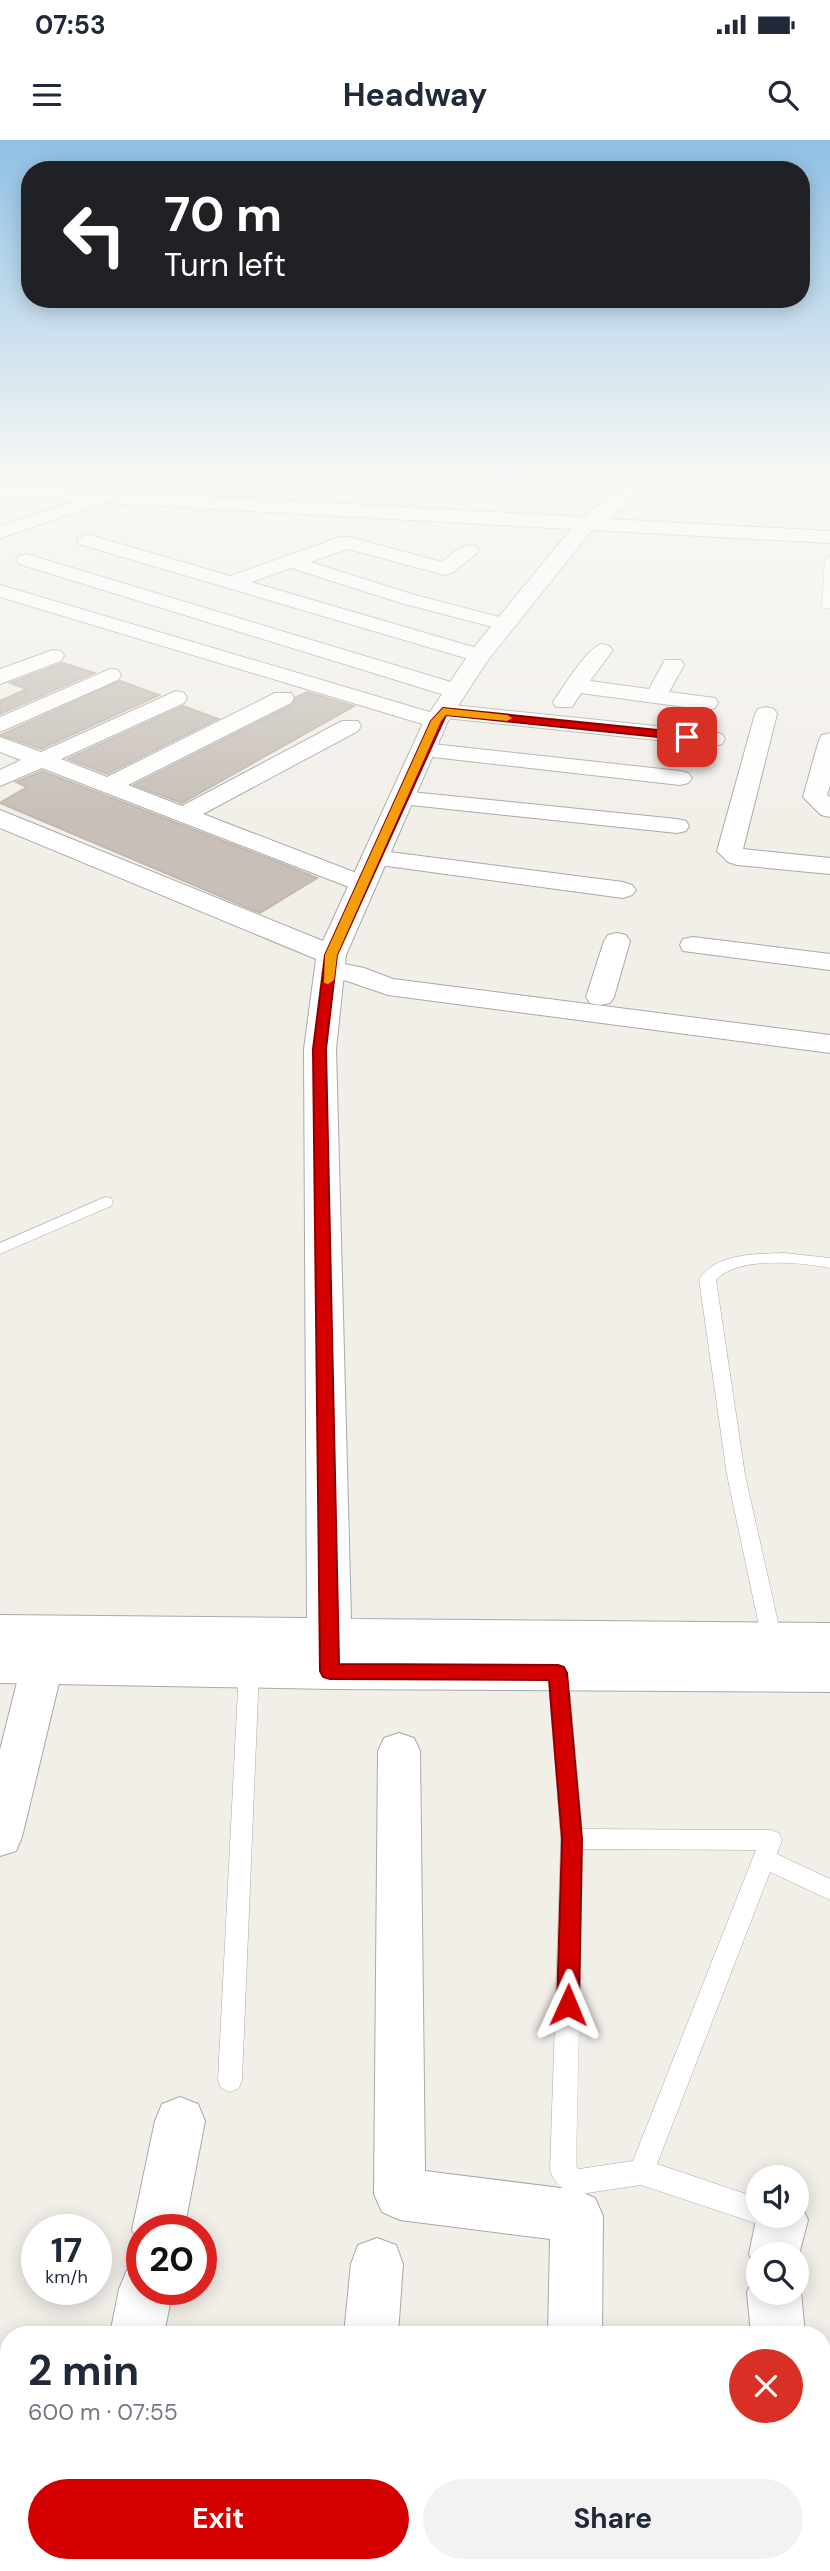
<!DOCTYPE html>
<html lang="en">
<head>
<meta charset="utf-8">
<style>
  :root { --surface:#fff; --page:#f2f2f3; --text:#1f2937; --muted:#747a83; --accent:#d40000 }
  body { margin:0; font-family:"DM Sans",sans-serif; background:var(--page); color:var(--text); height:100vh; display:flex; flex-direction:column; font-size:26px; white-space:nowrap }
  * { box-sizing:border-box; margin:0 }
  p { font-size:23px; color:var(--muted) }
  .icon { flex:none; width:38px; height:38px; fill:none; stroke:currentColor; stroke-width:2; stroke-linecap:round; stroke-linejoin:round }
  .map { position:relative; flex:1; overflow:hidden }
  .drawer { position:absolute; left:0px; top:2186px; width:831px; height:247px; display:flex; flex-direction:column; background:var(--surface); border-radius:28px 28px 0 0; box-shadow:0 4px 18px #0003 }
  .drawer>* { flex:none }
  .guide { position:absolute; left:21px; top:21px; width:789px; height:147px; border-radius:28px; box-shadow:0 4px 18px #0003; background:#202124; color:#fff; overflow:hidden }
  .fabs { position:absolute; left:746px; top:2025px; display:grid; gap:14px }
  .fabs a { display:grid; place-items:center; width:63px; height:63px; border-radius:50%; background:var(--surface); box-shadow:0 4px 18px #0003; font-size:35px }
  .speed { position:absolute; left:21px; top:2074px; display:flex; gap:14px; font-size:35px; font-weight:700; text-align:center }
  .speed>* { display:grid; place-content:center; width:91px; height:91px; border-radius:50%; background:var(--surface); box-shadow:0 4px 18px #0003; line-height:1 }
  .speed small { font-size:18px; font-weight:400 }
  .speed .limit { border:10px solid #d22; background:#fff; color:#111 }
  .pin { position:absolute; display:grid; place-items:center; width:60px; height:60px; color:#fff; margin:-30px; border-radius:14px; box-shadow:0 4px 10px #0006 }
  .me { position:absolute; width:77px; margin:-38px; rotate:1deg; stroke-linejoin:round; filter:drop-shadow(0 0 5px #0008) }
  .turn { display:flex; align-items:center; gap:24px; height:147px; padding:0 28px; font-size:32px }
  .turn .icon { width:91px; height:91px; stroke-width:2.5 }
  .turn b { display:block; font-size:49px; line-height:60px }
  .round { display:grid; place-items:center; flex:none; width:74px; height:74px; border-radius:37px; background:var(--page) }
  .headline { display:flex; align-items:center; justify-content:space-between; height:119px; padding:0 28px }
  h1 { font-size:42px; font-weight:700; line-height:52px }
  .button { display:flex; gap:14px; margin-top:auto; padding:14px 28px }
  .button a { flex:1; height:80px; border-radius:42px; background:var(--accent); color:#fff; font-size:28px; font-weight:700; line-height:80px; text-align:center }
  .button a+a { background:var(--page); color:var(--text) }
  .status { display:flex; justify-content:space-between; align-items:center; height:49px; padding:0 35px; background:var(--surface); direction:ltr }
  .status svg { height:19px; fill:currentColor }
  header { display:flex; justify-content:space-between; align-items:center; height:91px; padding:0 28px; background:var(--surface); font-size:32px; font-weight:700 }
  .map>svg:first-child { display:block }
  .building { fill:#c7bfb8; stroke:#c4b6ab; stroke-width:2 }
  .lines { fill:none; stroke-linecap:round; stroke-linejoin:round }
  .service-casing { stroke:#a9a9a9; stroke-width:1 }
  .minor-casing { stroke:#a9a9a9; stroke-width:2 }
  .tertiary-casing { stroke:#a9a9a9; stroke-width:2 }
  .service { fill:#fff; fill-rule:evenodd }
  .minor { fill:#fff; fill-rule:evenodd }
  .tertiary { fill:#fff; fill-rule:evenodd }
  .route { fill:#d40000; stroke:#8a0000; stroke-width:2 }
  .slow { fill:#f59e0b }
</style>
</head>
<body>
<div class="status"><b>07:53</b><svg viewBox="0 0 49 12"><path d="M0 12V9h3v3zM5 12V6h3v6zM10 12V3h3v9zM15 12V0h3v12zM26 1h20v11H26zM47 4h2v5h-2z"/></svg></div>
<header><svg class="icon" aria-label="menu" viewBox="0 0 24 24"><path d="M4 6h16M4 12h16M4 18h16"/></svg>Headway<svg class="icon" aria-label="search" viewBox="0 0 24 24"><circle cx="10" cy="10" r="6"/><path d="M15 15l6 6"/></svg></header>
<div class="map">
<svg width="830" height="2431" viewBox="0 0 830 2431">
  <rect width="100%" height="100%" fill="#f2efe9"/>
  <!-- building -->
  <g class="building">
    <path d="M63 523 94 533 0 574V561L27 549 10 543Z"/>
    <path d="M120 541 159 555 41 609 1 595Z"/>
    <path d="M307 552 354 566 182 663 134 645 292 565 296 557Z"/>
    <path d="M183 566 218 579 107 634 68 619Z"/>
    <path d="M42 631 283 724 317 738 260 773 0 663 27 647 16 642Z"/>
  </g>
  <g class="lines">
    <!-- service casing -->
    <g class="service-casing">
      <g id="service">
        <path d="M830 416V468L827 469 822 466 825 419Z"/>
        <path d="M105 1057 111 1058 113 1062 111 1066 0 1114V1103Z"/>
        <path d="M784 1113 830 1118V1128C800 1122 738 1116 716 1140L745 1335 782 1500 779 1506 772 1508 765 1506 762 1500 727 1335 699 1139C717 1113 755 1114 784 1113Z"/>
        <path d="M249 1522 256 1524 259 1530 242 1940 239 1948 230 1952 221 1948 218 1940 239 1530 242 1524Z"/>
        <path d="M558 1525 565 1527 568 1533 582 1689 771 1690 779 1693 782 1700 777 1714 830 1739V1760L770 1732 657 2024 758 2058V2076H769L767 2080 758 2084 641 2045 574 2055C562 2050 555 2043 550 2031L561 1699 548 1533 551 1527ZM583 1709 756 1710 633 2021 579 2029 576 2026Z"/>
      </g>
    </g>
    <!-- minor casing -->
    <g class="minor-casing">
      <g id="minor">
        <path d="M501 335H568L547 348 504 339Z"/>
        <path d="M103 352 112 357 109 361 0 398V386Z"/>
        <path d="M86 394 230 436 340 397H349L442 422C452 414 462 402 476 406L479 410 476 414 452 433 445 435 348 409 310 422 415 455 511 480 514 484 511 488H497L401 463 291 428 251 442 487 511 490 516 487 521 479 522 79 404 77 400Z"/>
        <path d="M26 414 464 546 467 551 464 556H448L19 424 16 420 19 416Z"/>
        <path d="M0 445 433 573 435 566 443 564 714 592 722 594 725 599 722 604 714 606 445 578 447 581 444 586 436 588 0 457Z"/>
        <path d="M602 504 609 506 613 510 590 541 649 549 665 520H681L684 525 669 552 715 558 718 563 715 568 707 570 581 553 572 567H556L553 562C563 548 587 507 602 504Z"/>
        <path d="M53 510 61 511 64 516 61 521 0 544V529Z"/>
        <path d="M110 529 118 530 121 535 118 540 0 592V577Z"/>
        <path d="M176 551 184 553 187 558 184 563 61 619 107 637 275 553H291L294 558 291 563 128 645 182 666 342 581H358L361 586 358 591 203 674 372 739 376 744 372 749 363 752 354 749 42 628 0 646V630L21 620 0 612V597L41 612Z"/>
        <path d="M766 567 774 569 777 574 743 709 830 718V734L737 725 728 722 717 711 755 574 758 569Z"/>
        <path d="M830 593V645L827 655 830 657V677L821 675 803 657 819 600 822 595Z"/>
        <path d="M423 603 680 631 688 633 692 638 688 643 680 645 415 615 411 610 415 605Z"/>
        <path d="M401 651 677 679 686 681 689 686 686 691 677 693 392 663 389 658 392 653Z"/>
        <path d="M374 710 623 742 632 745 636 750 632 755 623 758 365 723 361 718 365 713Z"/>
        <path d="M617 793 626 795 630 801 614 857 610 863 600 865 590 863 586 857 604 801 608 795Z"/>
        <path d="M693 797 830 814V830L683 811 680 805 683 799Z"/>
        <path d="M329 821 364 828 393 839 830 895V913L388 855 347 841 319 835 315 829 319 823Z"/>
        <path d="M42 1510 57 1514 63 1526 22 1697 16 1711 0 1716V1610L21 1526 27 1514Z"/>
        <path d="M399 1593 414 1598 420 1611 425 2031 577 2050 595 2058 603 2076 602 2194H548L550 2099 400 2080 382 2072 374 2054 378 1611 384 1598Z"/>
        <path d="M180 1957 198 1964 205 1981 184 2090H142V2109L132 2090 155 1981 162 1964Z"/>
        <path d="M796 2060 800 2062 808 2080 796 2126V2114H758V2152H796V2141L801 2152 805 2194H751L747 2152 756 2133 749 2114 756 2080 758 2076H796Z"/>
        <path d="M377 2098 396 2105 403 2124 398 2194H344L351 2124 358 2105Z"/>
        <path d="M142 2124V2149H173L164 2194H110L119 2149 127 2130Z"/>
        <path d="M0 2345 9 2346V2424H56L54 2431H0V2418L6 2404 0 2403Z"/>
        <path d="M822 2405 830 2423V2431H773L772 2424H822Z"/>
        <path d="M214 2424H272L271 2431H213Z"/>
        <path d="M437 2424H632L635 2431H436Z"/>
      </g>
    </g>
    <!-- tertiary casing -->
    <g class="tertiary-casing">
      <path id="tertiary" d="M640 335H662L608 379 830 391V403L592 390 488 520 448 581 346 815 336 909 351 1479 830 1483V1552L330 1549 0 1543V1475L307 1478 304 909 316 819 0 688V670L323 801 424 581 471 511 571 389 0 357V345L583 377Z"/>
    </g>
    <!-- service -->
    <use href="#service" class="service"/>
    <!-- minor -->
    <use href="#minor" class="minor"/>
    <!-- tertiary -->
    <use href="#tertiary" class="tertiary"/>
  </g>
  <!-- sky -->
  <linearGradient id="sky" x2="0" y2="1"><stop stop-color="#8fc0e4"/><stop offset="0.5" stop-color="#f9f8f5"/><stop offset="1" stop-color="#f9f8f5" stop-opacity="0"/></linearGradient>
  <rect width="830" height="676" fill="url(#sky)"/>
  <!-- route -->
  <path class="route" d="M443 568 687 593 692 597 687 600 446 575 337 815 326 909 339 1524 558 1525 564 1527 567 1533 582 1699 579 1865 575 1872 568 1875 560 1872 557 1865 562 1699 549 1540 330 1539 323 1537 320 1531 313 909 325 815 431 581Z"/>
  <!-- slow -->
  <path class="slow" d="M443 568 507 575 512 578 507 581 446 575 441 581 337 815 334 840 328 844 324 843 325 815 431 581Z"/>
</svg>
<div class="fabs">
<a><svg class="icon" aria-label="sound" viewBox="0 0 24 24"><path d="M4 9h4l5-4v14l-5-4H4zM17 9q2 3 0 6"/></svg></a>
<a><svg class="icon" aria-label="search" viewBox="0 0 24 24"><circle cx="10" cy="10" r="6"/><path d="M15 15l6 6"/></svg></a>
</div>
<div class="speed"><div>17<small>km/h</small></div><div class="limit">20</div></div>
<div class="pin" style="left:687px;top:597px;background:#d93025"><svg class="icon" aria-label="arrive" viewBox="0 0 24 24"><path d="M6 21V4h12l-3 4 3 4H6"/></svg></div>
<svg class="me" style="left:568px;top:1865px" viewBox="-20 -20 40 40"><path d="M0-17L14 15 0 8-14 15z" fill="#d40000" stroke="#fff" stroke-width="4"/></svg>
<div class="guide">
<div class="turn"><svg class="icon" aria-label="left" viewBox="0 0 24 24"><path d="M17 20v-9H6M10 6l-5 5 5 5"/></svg><div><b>70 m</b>Turn left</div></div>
</div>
<section class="drawer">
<div class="headline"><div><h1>2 min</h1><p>600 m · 07:55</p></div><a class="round" style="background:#d93025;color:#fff"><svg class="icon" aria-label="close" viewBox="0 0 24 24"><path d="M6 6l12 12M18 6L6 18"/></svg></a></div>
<div class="button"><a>Exit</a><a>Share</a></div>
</section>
</div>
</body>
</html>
